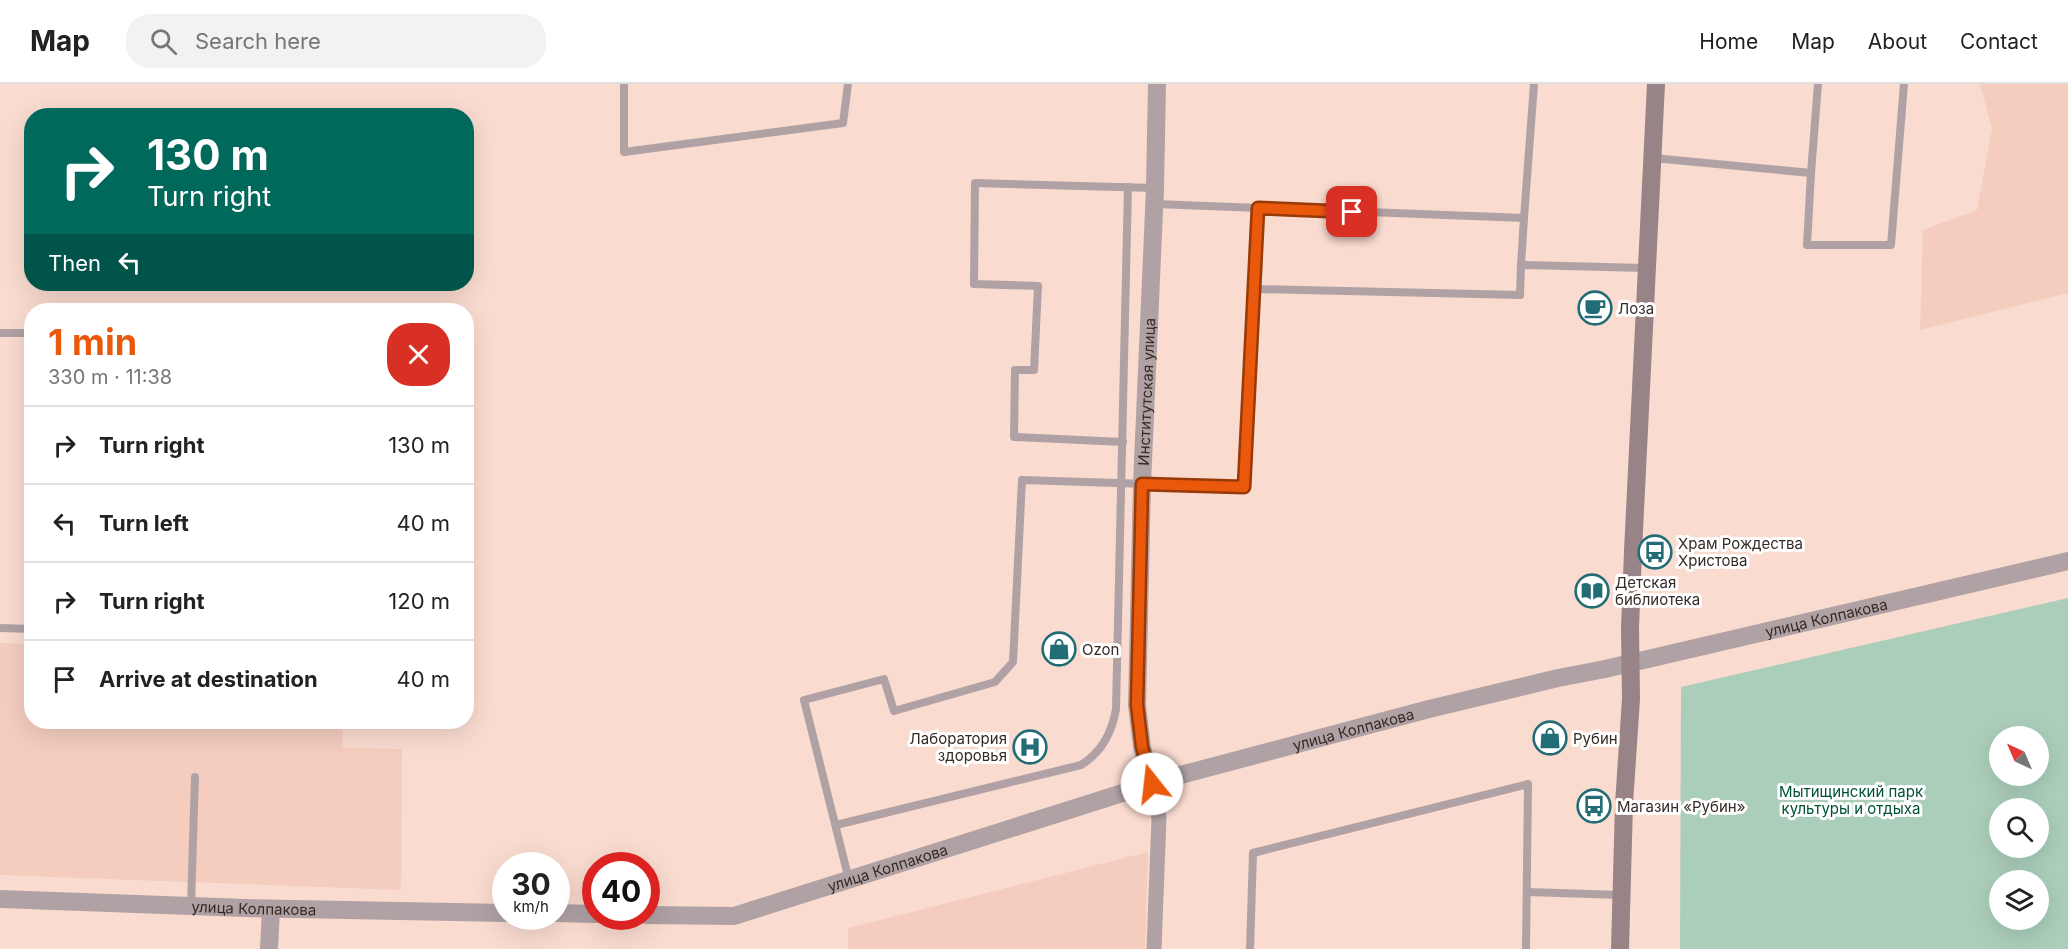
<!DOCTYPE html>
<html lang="en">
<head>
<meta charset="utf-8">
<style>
  :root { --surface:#fff; --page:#f2f2f2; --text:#222; --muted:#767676; --line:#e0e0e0; --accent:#ea580c }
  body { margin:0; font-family:Inter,sans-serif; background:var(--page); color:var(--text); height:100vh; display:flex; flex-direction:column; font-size:22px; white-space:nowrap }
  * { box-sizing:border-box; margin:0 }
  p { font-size:20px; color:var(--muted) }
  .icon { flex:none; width:33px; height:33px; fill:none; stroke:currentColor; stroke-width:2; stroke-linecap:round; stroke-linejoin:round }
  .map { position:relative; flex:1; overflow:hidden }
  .sheet { position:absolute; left:24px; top:219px; width:450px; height:426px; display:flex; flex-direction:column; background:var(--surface); border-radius:24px; box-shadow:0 6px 24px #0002 }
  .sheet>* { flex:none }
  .guide { position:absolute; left:24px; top:24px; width:450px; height:183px; border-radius:24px; box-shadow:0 6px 24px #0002; background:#00695c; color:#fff; overflow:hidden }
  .needle { width:39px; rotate:316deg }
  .buttons { position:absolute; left:1989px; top:642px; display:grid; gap:12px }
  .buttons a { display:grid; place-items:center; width:60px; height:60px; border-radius:50%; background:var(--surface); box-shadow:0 6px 24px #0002; font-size:30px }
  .speed { position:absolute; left:492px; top:768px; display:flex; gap:12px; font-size:30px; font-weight:700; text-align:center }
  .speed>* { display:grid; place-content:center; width:78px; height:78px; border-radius:50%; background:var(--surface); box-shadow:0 6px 24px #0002; line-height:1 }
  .speed small { font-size:15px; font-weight:400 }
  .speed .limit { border:9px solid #d22; background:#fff; color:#111 }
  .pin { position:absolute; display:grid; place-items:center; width:51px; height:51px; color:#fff; margin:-26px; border-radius:12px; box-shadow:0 3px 9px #0006 }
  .me { position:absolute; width:66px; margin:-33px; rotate:344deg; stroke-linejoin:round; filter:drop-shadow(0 0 4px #0008) }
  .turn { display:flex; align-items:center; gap:21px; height:126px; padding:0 24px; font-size:27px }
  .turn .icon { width:78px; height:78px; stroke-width:2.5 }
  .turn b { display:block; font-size:42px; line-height:51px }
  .then { display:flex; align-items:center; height:57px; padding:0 24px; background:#0003; gap:12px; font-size:22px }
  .round { display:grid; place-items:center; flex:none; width:63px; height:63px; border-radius:24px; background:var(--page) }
  .overview { display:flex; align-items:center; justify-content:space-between; height:102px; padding:0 24px }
  h1 { font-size:36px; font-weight:700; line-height:45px; color:var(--accent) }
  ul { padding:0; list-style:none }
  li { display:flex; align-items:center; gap:18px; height:78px; padding:0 24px; border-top:2px solid var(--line) }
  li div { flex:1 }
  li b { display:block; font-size:22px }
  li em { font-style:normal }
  header { display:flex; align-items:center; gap:36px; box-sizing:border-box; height:84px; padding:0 30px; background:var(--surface); border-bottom:2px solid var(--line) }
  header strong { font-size:28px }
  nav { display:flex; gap:33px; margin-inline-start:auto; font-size:21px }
  .search { width:420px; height:54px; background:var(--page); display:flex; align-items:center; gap:15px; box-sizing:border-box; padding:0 21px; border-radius:24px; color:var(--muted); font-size:22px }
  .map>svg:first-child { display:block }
  .built { fill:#f4cdbf }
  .green { fill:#abceba; fill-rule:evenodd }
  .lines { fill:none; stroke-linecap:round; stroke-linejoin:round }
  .service { stroke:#b0a2a4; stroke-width:8 }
  .minor { stroke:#b0a2a4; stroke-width:15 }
  .tertiary { stroke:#b0a2a4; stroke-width:18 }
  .secondary { stroke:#988386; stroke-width:18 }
  .route-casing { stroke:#983908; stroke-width:15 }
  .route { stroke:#ea580c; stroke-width:10 }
  .labels { text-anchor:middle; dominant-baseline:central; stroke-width:6; stroke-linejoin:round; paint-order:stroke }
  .poi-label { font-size:15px; fill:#362a26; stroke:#fff; text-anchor:start }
  .street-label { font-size:15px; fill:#362a26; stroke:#fff }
  .park-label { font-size:15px; fill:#015233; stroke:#fff }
</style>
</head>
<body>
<header>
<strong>Map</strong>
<div class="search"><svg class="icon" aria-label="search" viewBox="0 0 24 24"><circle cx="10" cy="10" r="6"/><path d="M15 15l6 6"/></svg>Search here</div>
<nav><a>Home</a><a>Map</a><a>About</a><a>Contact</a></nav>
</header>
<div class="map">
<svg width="2068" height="865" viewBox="0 0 2068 865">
  <rect width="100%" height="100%" fill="#fadbcf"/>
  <!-- built -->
  <g class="built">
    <path d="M1980 0H2068V209L1920 246 1923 146 1977 126 1992 45Z"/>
    <path d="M0 559 31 560 32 638H342L343 664 402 665 401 806 0 791Z"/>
    <path d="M1148 768 1145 865H848V844Z"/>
  </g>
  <!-- green -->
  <path class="green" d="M2068 514V865H1680L1681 603ZM2000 652H2038V692H2000ZM2000 724H2038V764H2000ZM2000 796H2038V836H2000Z"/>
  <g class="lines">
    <!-- service -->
    <g class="service">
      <path d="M624 0V68L843 39 848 0"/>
      <path d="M1653 74 1811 89 1818 0"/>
      <path d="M1811 89 1807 161H1891L1904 0"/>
      <path d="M1155 120 1524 134 1521 181"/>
      <path d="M1258 124 1255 205 1520 211 1521 181 1646 184"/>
      <path d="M1524 134 1534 0"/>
      <path d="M0 249H32"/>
      <path d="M1123 358 1014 353 1015 286H1034L1038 202 974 200 975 99 1155 104"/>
      <path d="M0 544 32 545"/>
      <path d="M836 741 1081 681C1102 668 1112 649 1116 625L1128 103"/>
      <path d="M849 796 804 616 884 595 894 627 995 598 1013 578 1022 396 1244 403 1255 205"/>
      <path d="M1527 808 1621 811"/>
      <path d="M191 821 195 693"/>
      <path d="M1250 865 1253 769 1528 700 1526 865"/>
    </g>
    <!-- minor -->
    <path class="minor" d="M1152 700 1159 734 1154 865"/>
    <!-- tertiary -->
    <g class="tertiary">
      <path id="s1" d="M1152 700 1142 663 1137 621 1142 400 1155 104 1157 0"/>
      <path id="s2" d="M0 815 245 824 506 829"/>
      <path d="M556 829 596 830"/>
      <path id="s3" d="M646 831 734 832 1173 693 1429 625 1558 594 1605 585 2068 477"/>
      <path d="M269 865 271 825"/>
    </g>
    <!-- secondary -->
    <path class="secondary" d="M1620 865 1624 720 1631 615 1630 544 1633 467 1656 0"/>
  </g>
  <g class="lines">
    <!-- route casing -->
    <g class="route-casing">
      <path id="route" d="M1152 700 1142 663 1137 621 1142 400 1244 403 1258 124 1352 128"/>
    </g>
    <!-- route -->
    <use href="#route" class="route"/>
  </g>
  <!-- icons -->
  <defs>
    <g id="cafe-ring" transform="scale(1.725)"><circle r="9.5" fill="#fff" stroke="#226c76" stroke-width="1.5"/><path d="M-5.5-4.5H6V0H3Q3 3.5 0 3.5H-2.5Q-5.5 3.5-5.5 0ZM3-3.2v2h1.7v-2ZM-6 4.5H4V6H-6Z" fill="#226c76"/></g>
    <g id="bus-ring" transform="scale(1.725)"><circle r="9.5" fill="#fff" stroke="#226c76" stroke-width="1.5"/><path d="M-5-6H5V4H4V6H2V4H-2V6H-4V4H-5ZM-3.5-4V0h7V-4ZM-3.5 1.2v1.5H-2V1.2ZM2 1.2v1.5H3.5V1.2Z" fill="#226c76"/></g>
    <g id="library-ring" transform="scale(1.725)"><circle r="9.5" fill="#fff" stroke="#226c76" stroke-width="1.5"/><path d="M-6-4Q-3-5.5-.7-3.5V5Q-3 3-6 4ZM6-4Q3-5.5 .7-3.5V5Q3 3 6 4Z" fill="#226c76"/></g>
    <g id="shop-ring" transform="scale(1.725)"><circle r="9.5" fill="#fff" stroke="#226c76" stroke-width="1.5"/><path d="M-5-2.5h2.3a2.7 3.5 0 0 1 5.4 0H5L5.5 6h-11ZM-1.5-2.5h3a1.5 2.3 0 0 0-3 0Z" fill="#226c76"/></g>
    <g id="hospital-ring" transform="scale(1.725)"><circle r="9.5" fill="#fff" stroke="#226c76" stroke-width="1.5"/><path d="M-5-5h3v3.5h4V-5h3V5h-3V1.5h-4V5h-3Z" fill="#226c76"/></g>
  </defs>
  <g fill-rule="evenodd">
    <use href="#cafe-ring" x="1595" y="224"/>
    <use href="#bus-ring" x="1655" y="468"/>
    <use href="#library-ring" x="1592" y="507"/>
    <use href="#shop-ring" x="1059" y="565"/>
    <use href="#shop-ring" x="1550" y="654"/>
    <use href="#hospital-ring" x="1030" y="663"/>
    <use href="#bus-ring" x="1594" y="722"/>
  </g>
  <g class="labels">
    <!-- poi labels -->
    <g class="poi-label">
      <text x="1618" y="224">Лоза</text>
      <text x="1678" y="459">Храм Рождества<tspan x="1678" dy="17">Христова</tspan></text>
      <text x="1615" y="498">Детская<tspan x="1615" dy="17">библиотека</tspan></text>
      <text x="1082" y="565">Ozon</text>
      <text x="1007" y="654" text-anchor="end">Лаборатория<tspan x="1007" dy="17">здоровья</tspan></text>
      <text x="1573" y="654">Рубин</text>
      <text x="1617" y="722">Магазин «Рубин»</text>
    </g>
    <!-- street labels -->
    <g class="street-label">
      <text stroke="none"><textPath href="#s1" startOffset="394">Институтская улица</textPath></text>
      <text stroke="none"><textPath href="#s3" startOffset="1221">улица Колпакова</textPath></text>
      <text stroke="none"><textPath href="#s3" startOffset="735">улица Колпакова</textPath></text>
      <text stroke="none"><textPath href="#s3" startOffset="249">улица Колпакова</textPath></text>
      <text stroke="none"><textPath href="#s2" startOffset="254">улица Колпакова</textPath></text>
    </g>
    <!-- park labels -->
    <g class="park-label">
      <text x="1851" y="707">Мытищинский парк<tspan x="1851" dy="17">культуры и отдыха</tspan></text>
    </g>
  </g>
</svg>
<div class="buttons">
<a><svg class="needle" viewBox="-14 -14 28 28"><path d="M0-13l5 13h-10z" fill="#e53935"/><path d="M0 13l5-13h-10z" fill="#767676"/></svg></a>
<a><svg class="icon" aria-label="search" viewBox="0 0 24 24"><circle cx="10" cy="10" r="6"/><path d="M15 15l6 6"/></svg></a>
<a><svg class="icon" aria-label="layers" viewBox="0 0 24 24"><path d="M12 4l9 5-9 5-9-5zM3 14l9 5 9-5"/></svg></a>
</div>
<div class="speed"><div>30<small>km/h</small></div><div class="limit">40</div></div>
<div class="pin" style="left:1352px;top:128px;background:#d93025"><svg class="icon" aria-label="arrive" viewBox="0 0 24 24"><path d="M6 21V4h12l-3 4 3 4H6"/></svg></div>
<svg class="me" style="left:1152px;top:700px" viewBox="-20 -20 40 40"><circle r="19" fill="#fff"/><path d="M0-13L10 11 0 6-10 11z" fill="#ea580c"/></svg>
<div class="guide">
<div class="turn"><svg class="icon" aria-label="right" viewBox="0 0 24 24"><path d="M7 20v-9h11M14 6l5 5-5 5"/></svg><div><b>130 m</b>Turn right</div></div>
<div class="then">Then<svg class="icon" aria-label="left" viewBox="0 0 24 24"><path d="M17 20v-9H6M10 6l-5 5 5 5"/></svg></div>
</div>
<section class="sheet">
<div class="overview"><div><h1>1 min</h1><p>330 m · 11:38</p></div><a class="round" style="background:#d93025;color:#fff"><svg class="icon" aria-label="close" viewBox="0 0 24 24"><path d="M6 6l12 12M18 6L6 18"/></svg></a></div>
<ul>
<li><svg class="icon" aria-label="right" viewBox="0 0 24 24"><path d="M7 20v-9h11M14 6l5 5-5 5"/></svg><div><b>Turn right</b></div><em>130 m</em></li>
<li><svg class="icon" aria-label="left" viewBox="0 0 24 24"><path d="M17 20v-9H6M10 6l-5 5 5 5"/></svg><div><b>Turn left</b></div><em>40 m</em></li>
<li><svg class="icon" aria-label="right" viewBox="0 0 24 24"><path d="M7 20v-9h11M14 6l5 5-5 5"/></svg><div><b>Turn right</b></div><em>120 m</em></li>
<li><svg class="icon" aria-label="arrive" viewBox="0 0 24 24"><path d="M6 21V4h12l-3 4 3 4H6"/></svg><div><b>Arrive at destination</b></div><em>40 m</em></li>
</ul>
</section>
</div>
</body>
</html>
